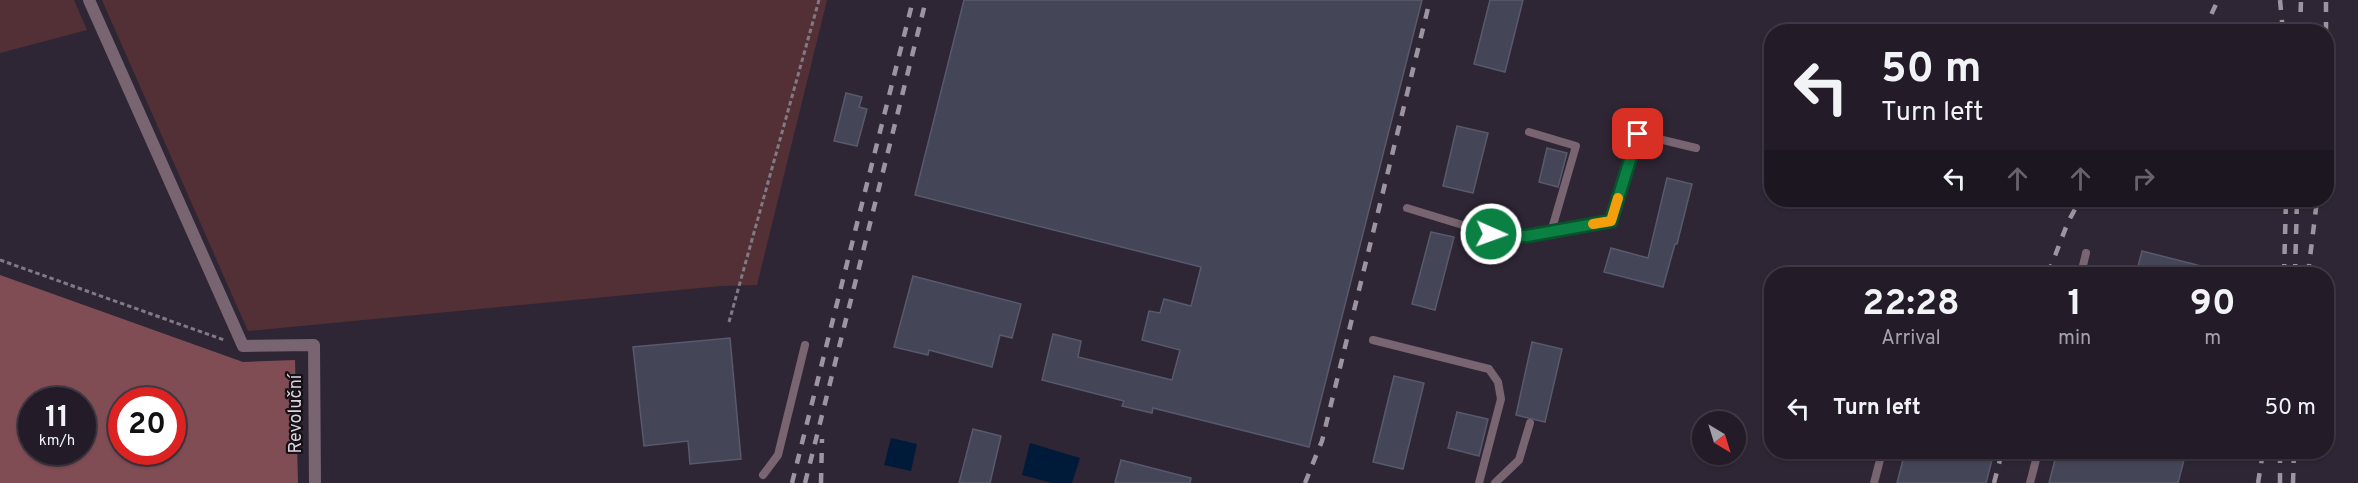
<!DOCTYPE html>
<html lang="en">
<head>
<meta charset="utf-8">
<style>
  :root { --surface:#231c28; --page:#2b2530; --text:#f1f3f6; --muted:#a3a1a8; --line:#403a45 }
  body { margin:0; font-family:Overpass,sans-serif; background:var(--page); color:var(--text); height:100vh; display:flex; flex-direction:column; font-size:22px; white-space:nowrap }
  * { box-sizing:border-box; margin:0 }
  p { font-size:20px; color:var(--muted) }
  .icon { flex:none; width:33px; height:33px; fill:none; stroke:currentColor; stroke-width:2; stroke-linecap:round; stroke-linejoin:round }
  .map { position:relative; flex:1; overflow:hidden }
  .side { position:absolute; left:1764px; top:267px; width:570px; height:192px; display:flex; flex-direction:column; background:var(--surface); border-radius:24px; box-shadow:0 2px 4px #0004,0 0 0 2px var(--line) }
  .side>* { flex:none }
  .hud { position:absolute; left:1764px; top:24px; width:570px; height:183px; border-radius:24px; box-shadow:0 2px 4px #0004,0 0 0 2px var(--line); background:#231c28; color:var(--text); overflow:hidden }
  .needle { width:39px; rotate:142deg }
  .tools { position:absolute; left:1692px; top:411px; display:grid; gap:12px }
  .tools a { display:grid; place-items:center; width:54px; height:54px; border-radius:50%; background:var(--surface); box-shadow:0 2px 4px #0004,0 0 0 2px var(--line); font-size:30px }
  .speed { position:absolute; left:18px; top:387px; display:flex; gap:12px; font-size:30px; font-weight:700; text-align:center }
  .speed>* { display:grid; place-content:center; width:78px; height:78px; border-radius:50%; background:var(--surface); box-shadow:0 2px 4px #0004,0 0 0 2px var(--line); line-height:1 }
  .speed small { font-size:15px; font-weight:400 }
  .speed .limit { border:9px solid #d22; background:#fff; color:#111 }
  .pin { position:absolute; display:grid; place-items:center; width:51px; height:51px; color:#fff; margin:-26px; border-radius:12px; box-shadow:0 3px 9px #0006 }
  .me { position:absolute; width:66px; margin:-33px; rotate:92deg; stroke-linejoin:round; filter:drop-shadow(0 0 4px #0008) }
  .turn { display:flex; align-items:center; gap:21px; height:126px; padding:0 18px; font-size:27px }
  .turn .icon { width:78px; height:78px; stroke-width:2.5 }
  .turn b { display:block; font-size:42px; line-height:51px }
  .lanes { display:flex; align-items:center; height:57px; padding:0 18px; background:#0003; justify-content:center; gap:30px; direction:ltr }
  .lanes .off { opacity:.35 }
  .eta { display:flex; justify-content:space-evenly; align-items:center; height:102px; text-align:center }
  .eta b { font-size:36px; font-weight:700; line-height:42px }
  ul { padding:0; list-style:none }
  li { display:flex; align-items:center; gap:18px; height:78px; padding:0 18px }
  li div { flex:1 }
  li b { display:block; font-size:22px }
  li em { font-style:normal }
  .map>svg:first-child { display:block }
  .green { fill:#533035 }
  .forest { fill:#814d54; fill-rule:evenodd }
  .water { fill:#001b3a }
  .building { fill:#444557; stroke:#58596c; stroke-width:1.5 }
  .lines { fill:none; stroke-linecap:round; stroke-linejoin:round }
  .path { stroke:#817a86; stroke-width:3; stroke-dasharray:4.5 3; stroke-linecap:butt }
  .lane { stroke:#796471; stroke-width:8 }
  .street { stroke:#796471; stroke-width:12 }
  .rail { stroke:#9c95a1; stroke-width:4.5; stroke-dasharray:10 10; stroke-linecap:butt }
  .route-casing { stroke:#07532c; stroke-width:15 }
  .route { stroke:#0b8043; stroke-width:10 }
  .slow { stroke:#f59e0b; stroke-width:10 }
  .labels { text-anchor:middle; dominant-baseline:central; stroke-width:4.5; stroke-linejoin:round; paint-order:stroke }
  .street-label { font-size:18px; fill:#d9d3dd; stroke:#151117 }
</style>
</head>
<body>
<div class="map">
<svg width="2358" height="483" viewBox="0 0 2358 483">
  <rect width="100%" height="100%" fill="#2f2635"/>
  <!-- green -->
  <g class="green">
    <path d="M0 0H74L87 30 0 53Z"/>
    <path d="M102 0H827L757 285 721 286 248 331Z"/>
  </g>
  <!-- forest -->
  <path class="forest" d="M0 275 243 362 295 360 298 483H0ZM32 400H82V452H32ZM122 400H172V452H122Z"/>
  <!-- water -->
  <g class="water">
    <path d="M891 438 917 444 911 471 884 465Z"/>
    <path d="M1030 443 1080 458 1072 483H1052L1022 475Z"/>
  </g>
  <!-- building -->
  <g class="building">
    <path d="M964 0H1422L1309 447 1153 408 1152 413 1122 406 1124 401 1042 380 1053 334 1081 341 1078 357 1172 380 1180 350 1142 340 1149 311 1160 313 1164 299 1191 306 1201 267 915 195Z"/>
    <path d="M1490 0H1523L1505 72 1474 64Z"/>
    <path d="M846 93 862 97 859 107 867 109 857 146 834 141Z"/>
    <path d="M1457 126 1488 133 1473 193 1443 186Z"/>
    <path d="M1547 148 1567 153 1558 187 1539 182Z"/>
    <path d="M1667 178 1692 184 1677 244H1675L1663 287 1604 272 1611 248 1648 258Z"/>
    <path d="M1431 232 1454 237 1435 310 1412 304Z"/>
    <path d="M2142 251 2217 270 2216 274H2136Z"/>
    <path d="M913 276 1021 304 1012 338 1000 335 992 367 929 350 928 355 894 347Z"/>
    <path d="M730 338 741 459 690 464 688 441 644 446 633 347Z"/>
    <path d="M1532 342 1562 349 1545 422 1516 415Z"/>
    <path d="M1394 376 1424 383 1403 469 1373 462Z"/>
    <path d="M1457 412 1488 419 1479 456 1448 448Z"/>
    <path d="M973 429 1001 436 990 483H959Z"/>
    <path d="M1905 452H1994L1986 483H1897Z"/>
    <path d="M2057 452H2186L2178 483H2049Z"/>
    <path d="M1121 460 1191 478 1190 483H1115Z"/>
  </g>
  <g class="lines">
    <!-- path -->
    <g class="path">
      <path d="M0 260 224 340"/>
      <path d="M729 322 819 0"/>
    </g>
    <!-- lane -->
    <g class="lane">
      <path d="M1529 132 1576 146 1551 232"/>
      <path d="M1407 208 1492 234 1527 236 1611 221 1638 134 1696 148"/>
      <path d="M2081 274 2086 253"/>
      <path d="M1373 340 1489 369 1498 382 1501 399 1479 483"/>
      <path d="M763 475 778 455 805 345"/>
      <path d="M1495 483 1519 460 1530 423"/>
      <path d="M1874 483 1882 452"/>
      <path d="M2030 483 2038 452"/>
    </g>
    <!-- street -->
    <path class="street" d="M89 0 243 346 314 345 315 483"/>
    <!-- rail -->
    <g class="rail">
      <path d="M2280 0 2283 32"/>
      <path d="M2203 32 2218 0"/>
      <path d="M2300 32 2301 0"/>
      <path d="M2326 32V0"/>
      <path d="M2048 274 2068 222 2080 200"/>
      <path d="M2284 274 2286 200"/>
      <path d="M2295 274 2297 200"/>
      <path d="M2308 274 2317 200"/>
      <path d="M792 483 913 0"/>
      <path d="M805 483 926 0"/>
      <path d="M821 483 822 439"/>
      <path d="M1305 483 1322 441 1430 0"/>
      <path d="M1994 483 2002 452"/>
      <path d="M2258 483 2263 452"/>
      <path d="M2280 483V452"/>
      <path d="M2293 483 2294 452"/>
    </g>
  </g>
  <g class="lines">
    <!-- route casing -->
    <g class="route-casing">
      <path id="route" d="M1491 234 1527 236 1611 221 1638 134"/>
    </g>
    <!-- route -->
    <use href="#route" class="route"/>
    <!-- slow -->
    <path class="slow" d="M1593 224 1611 221 1618 198"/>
  </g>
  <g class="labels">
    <!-- street labels -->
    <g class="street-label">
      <text transform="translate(296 414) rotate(-90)">Revoluční</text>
    </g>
  </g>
</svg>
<div class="tools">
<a><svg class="needle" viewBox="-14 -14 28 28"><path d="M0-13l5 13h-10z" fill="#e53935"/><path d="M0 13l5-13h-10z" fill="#a3a1a8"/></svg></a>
</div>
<div class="speed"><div>11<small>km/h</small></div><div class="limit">20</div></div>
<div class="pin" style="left:1638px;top:134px;background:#d93025"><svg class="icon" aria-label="arrive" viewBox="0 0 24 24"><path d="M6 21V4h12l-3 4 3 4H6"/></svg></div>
<svg class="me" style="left:1491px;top:234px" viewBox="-20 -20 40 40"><circle r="17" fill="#0b8043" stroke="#fff" stroke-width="3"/><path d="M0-11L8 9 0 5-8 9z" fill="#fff"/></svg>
<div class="hud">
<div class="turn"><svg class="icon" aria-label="left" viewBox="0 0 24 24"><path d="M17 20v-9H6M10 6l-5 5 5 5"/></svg><div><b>50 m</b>Turn left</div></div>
<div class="lanes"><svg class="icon" aria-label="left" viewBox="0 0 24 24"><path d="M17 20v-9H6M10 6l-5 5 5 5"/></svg><svg class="icon off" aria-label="ahead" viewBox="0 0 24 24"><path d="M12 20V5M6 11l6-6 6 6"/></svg><svg class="icon off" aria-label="ahead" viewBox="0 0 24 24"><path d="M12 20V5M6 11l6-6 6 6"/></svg><svg class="icon off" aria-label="right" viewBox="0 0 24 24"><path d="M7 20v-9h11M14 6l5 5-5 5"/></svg></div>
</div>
<section class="side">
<div class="eta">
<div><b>22:28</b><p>Arrival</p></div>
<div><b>1</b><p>min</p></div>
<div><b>90</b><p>m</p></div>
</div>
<ul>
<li><svg class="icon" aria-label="left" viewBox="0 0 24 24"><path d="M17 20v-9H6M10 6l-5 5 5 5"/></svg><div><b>Turn left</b></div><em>50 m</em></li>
</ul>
</section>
</div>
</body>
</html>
